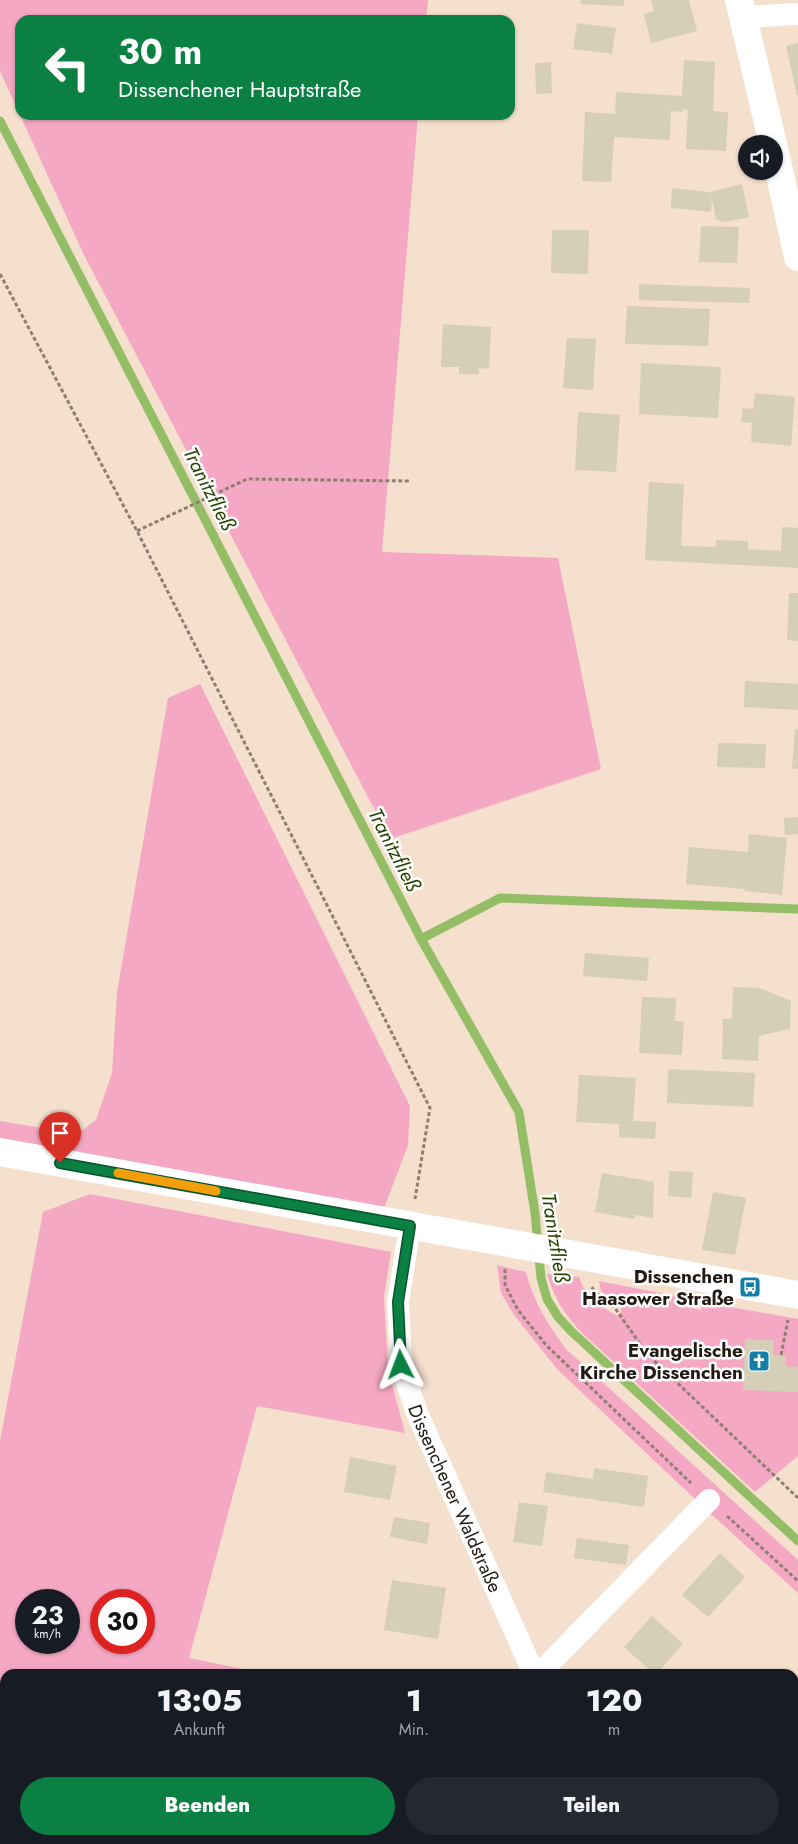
<!DOCTYPE html>
<html lang="de">
<head>
<meta charset="utf-8">
<style>
  :root { --surface:#171b24; --page:#242831; --text:#f1f3f6; --muted:#9ea1a6; --accent:#0b8043 }
  body { margin:0; font-family:Jost,sans-serif; background:var(--page); color:var(--text); height:100vh; display:flex; flex-direction:column; font-size:19px; white-space:nowrap }
  * { box-sizing:border-box; margin:0 }
  p { font-size:16px; color:var(--muted) }
  .icon { flex:none; width:28px; height:28px; fill:none; stroke:currentColor; stroke-width:2; stroke-linecap:round; stroke-linejoin:round }
  .map { position:relative; flex:1; overflow:hidden }
  .panel { position:absolute; left:0px; top:1669px; width:799px; height:176px; display:flex; flex-direction:column; background:var(--surface); border-radius:15px 15px 0 0; box-shadow:0 1px 4px #0004 }
  .panel>* { flex:none }
  .hud { position:absolute; left:15px; top:15px; width:500px; height:105px; border-radius:15px; box-shadow:0 1px 4px #0004; background:#0b8043; color:#fff; overflow:hidden }
  .fabs { position:absolute; left:738px; top:135px; display:grid; gap:10px }
  .fabs a { display:grid; place-items:center; width:45px; height:45px; border-radius:50%; background:var(--surface); box-shadow:0 1px 4px #0004; font-size:25px }
  .speed { position:absolute; left:15px; top:1589px; display:flex; gap:10px; font-size:25px; font-weight:700; text-align:center }
  .speed>* { display:grid; place-content:center; width:65px; height:65px; border-radius:50%; background:var(--surface); box-shadow:0 1px 4px #0004; line-height:1 }
  .speed small { font-size:12px; font-weight:400 }
  .speed .limit { border:8px solid #d22; background:#fff; color:#111 }
  .pin { position:absolute; display:grid; place-items:center; width:42px; height:42px; color:#fff; margin:-51px -21px; border-radius:50% 50% 50% 0; rotate:-45deg; box-shadow:0 0 5px #0007 }
  .pin .icon { rotate:45deg }
  .me { position:absolute; width:55px; margin:-28px; rotate:357deg; stroke-linejoin:round; filter:drop-shadow(0 0 4px #0008) }
  .turn { display:flex; align-items:center; gap:18px; height:105px; padding:0 20px; font-size:22px }
  .turn .icon { width:65px; height:65px; stroke-width:2.5 }
  .turn b { display:block; font-size:35px; line-height:42px }
  .eta { display:flex; justify-content:space-evenly; align-items:center; height:85px; text-align:center }
  .eta b { font-size:30px; font-weight:800; line-height:35px }
  .cta { display:flex; gap:10px; margin-top:auto; padding:10px 20px }
  .cta a { flex:1; height:58px; border-radius:30px; background:var(--accent); color:#fff; font-size:20px; font-weight:800; line-height:58px; text-align:center }
  .cta a+a { background:var(--page); color:var(--text) }
  .map>svg:first-child { display:block }
  .green { fill:#f5a8c4; fill-rule:evenodd }
  .lines { fill:none; stroke-linecap:round; stroke-linejoin:round }
  .stream { stroke:#94be66; stroke-width:9 }
  .building { fill:#d5cfb7 }
  .path { stroke:#8e7f73; stroke-width:3; stroke-dasharray:4 2.5; stroke-linecap:butt }
  .minor { stroke:#fff; stroke-width:22 }
  .tertiary { stroke:#fff; stroke-width:28 }
  .secondary { stroke:#fff; stroke-width:28 }
  .route-casing { stroke:#07532c; stroke-width:12 }
  .route { stroke:#0b8043; stroke-width:9 }
  .slow { stroke:#f59e0b; stroke-width:9 }
  .labels { text-anchor:middle; dominant-baseline:central; stroke-width:5; stroke-linejoin:round; paint-order:stroke }
  .poi-label { font-size:19px; font-weight:bold; fill:#221a14; stroke:#fff; text-anchor:end }
  .street-label { font-size:19px; fill:#221a14; stroke:#fff }
  .water-label { font-size:20px; font-style:italic; fill:#294301; stroke:#fff }
</style>
</head>
<body>
<div class="map">
<svg width="798" height="1844" viewBox="0 0 798 1844">
  <rect width="100%" height="100%" fill="#f5dfcd"/>
  <!-- green -->
  <g class="green">
    <path d="M0 0H428L426 20H20V115L0 71Z"/>
    <path d="M20 115H418L382 552 558 558 601 769 390 839 84 255Z"/>
    <path d="M200 684 410 1106 408 1145 383 1211 0 1138V1121L67 1132 83 1130 96 1120 112 1073 117 992 168 698Z"/>
    <path d="M90 1194 391 1252 384 1297 388 1369 405 1433 257 1406 189 1658 267 1674H5V1840H360L356 1844H0V1441L43 1212ZM26 1600H69V1642H26ZM101 1600H144V1642H101Z"/>
    <path d="M497 1265 526 1272C535 1305 546 1321 566 1349L798 1560V1593L712 1515 558 1370 514 1315 501 1293Z"/>
    <path d="M547 1274 579 1277C587 1299 598 1304 617 1316L621 1312V1307L601 1291 599 1281 689 1299V1307L701 1310 703 1302 798 1319V1456L755 1492 582 1333C565 1315 554 1298 547 1274Z"/>
  </g>
  <g class="lines">
    <!-- stream -->
    <g class="stream">
      <path d="M0 121 421 939 519 1112 535 1213 541 1278 547 1299 558 1317 571 1331 798 1541"/>
      <path d="M421 939 500 898 798 909"/>
    </g>
  </g>
  <!-- building -->
  <g class="building">
    <path d="M581 0H624V6L580 4Z"/>
    <path d="M651 0H689L697 31 651 43 644 14 654 11Z"/>
    <path d="M577 23 616 28 612 54 573 49Z"/>
    <path d="M798 43V95H797L786 46Z"/>
    <path d="M684 60 715 62 713 111 728 112 726 151 686 149 688 110 682 109V112L671 111 670 140 614 137 611 182 582 181 585 112 615 114 616 92 682 96Z"/>
    <path d="M551 62 552 93 536 94 535 63Z"/>
    <path d="M742 184 749 217 726 222 716 220 712 200 711 212 671 208 672 188 709 192 711 199 710 192Z"/>
    <path d="M701 226 739 227 737 263 699 262Z"/>
    <path d="M552 230H589L588 274 551 273Z"/>
    <path d="M639 284 750 288 749 303 639 300Z"/>
    <path d="M627 306 710 309 708 346 625 344Z"/>
    <path d="M443 324 491 327 489 369 479 368V374H459V367H441Z"/>
    <path d="M567 338 596 339 593 390 563 388Z"/>
    <path d="M641 363 721 367 718 418 639 414Z"/>
    <path d="M755 393 795 397 791 446 751 442 752 423 741 422 743 408 753 409Z"/>
    <path d="M578 412 620 415 616 472 575 470Z"/>
    <path d="M649 482 684 484 681 546 716 547V540L748 541V549L781 551 782 527 798 528V568L645 560Z"/>
    <path d="M789 593H798V641L787 640Z"/>
    <path d="M745 681 798 684V710L744 707Z"/>
    <path d="M795 729 798 730V769L792 768Z"/>
    <path d="M718 743 766 744 765 768 717 767Z"/>
    <path d="M798 817V834L785 835 784 818Z"/>
    <path d="M749 834 787 838 782 895 745 891V889L686 884 689 847 748 852Z"/>
    <path d="M585 953 649 958 647 981 583 976Z"/>
    <path d="M733 987 759 988 791 1001 790 1029 759 1036 758 1061 722 1059 723 1019H732Z"/>
    <path d="M642 997 676 998 675 1021H684L682 1055 639 1053Z"/>
    <path d="M668 1069 755 1073 753 1107 667 1103Z"/>
    <path d="M579 1075 636 1078 633 1121 656 1122 655 1139 619 1137V1124L576 1122Z"/>
    <path d="M669 1171 693 1172 691 1198 668 1196Z"/>
    <path d="M602 1173 654 1182 653 1218 635 1215 634 1219 595 1212Z"/>
    <path d="M713 1192 746 1198 735 1255 702 1250Z"/>
    <path d="M745 1339 774 1340 773 1355 786 1356V1366L798 1367V1392L743 1390Z"/>
    <path d="M350 1457 397 1466 390 1500 344 1492Z"/>
    <path d="M594 1468 648 1476 644 1507 543 1492 546 1472 593 1479Z"/>
    <path d="M519 1502 548 1506 542 1546 513 1542Z"/>
    <path d="M394 1517 430 1523 427 1544 390 1537Z"/>
    <path d="M577 1538 629 1545 626 1565 574 1558Z"/>
    <path d="M720 1553 745 1577 708 1617 682 1595Z"/>
    <path d="M392 1580 446 1588 438 1639 384 1630Z"/>
    <path d="M652 1616 683 1644 656 1674H654L624 1647Z"/>
    <path d="M513 1840H542L541 1844H512Z"/>
  </g>
  <g class="lines">
    <!-- path -->
    <g class="path">
      <path d="M0 274 137 531 430 1108 415 1199"/>
      <path d="M137 531 247 479 409 481"/>
      <path d="M505 1269V1285L518 1310 546 1345 691 1483"/>
      <path d="M592 1287 594 1291 615 1308 647 1354 798 1498"/>
      <path d="M781 1355 788 1320"/>
      <path d="M727 1516 798 1581"/>
    </g>
    <!-- minor -->
    <g class="minor">
      <path d="M745 17 798 14"/>
      <path id="s1" d="M410 1226 398 1302 401 1365 417 1413 534 1674"/>
      <path d="M539 1674 709 1500"/>
      <path d="M380 1844 384 1840"/>
    </g>
    <!-- tertiary -->
    <path class="tertiary" d="M0 1152 798 1295"/>
    <!-- secondary -->
    <g class="secondary">
      <path d="M739 0 773 144"/>
      <path d="M774 148 798 257"/>
    </g>
  </g>
  <g class="lines">
    <!-- route casing -->
    <g class="route-casing">
      <path id="route" d="M60 1163 410 1226 398 1302 401 1365"/>
    </g>
    <!-- route -->
    <use href="#route" class="route"/>
    <!-- slow -->
    <path class="slow" d="M118 1173 216 1191"/>
  </g>
  <!-- icons -->
  <defs>
    <g id="bus-square" transform="scale(1.125)"><rect x="-9" y="-9" width="18" height="18" rx="4" fill="#117fa8" stroke="#fff"/><path d="M-5-6H5V4H4V6H2V4H-2V6H-4V4H-5ZM-3.5-4V0h7V-4ZM-3.5 1.2v1.5H-2V1.2ZM2 1.2v1.5H3.5V1.2Z" fill="#fff"/></g>
    <g id="church-square" transform="scale(1.125)"><rect x="-9" y="-9" width="18" height="18" rx="4" fill="#117fa8" stroke="#fff"/><path d="M-1.2-6h2.4v3.5h3.3v2.4h-3.3V6h-2.4V-.1h-3.3v-2.4h3.3Z" fill="#fff"/></g>
  </defs>
  <g fill-rule="evenodd">
    <use href="#bus-square" x="750" y="1287"/>
    <use href="#church-square" x="759" y="1361"/>
  </g>
  <g class="labels">
    <!-- poi labels -->
    <g class="poi-label">
      <text x="734" y="1276">Dissenchen<tspan x="734" dy="22">Haasower Straße</tspan></text>
      <text x="743" y="1350">Evangelische<tspan x="743" dy="22">Kirche Dissenchen</tspan></text>
    </g>
    <!-- street labels -->
    <g class="street-label">
      <text stroke="none"><textPath href="#s1" startOffset="284">Dissenchener Waldstraße</textPath></text>
    </g>
    <!-- water labels -->
    <g class="water-label">
      <text transform="translate(209 489) rotate(63)">Tranitzfließ</text>
      <text transform="translate(394 850) rotate(63)">Tranitzfließ</text>
      <text transform="translate(555 1238) rotate(81)">Tranitzfließ</text>
    </g>
  </g>
</svg>
<div class="fabs">
<a><svg class="icon" aria-label="sound" viewBox="0 0 24 24"><path d="M4 9h4l5-4v14l-5-4H4zM17 9q2 3 0 6"/></svg></a>
</div>
<div class="speed"><div>23<small>km/h</small></div><div class="limit">30</div></div>
<div class="pin" style="left:60px;top:1163px;background:#d93025"><svg class="icon" aria-label="arrive" viewBox="0 0 24 24"><path d="M6 21V4h12l-3 4 3 4H6"/></svg></div>
<svg class="me" style="left:401px;top:1365px" viewBox="-20 -20 40 40"><path d="M0-17L14 15 0 8-14 15z" fill="#0b8043" stroke="#fff" stroke-width="4"/></svg>
<div class="hud">
<div class="turn"><svg class="icon" aria-label="left" viewBox="0 0 24 24"><path d="M17 20v-9H6M10 6l-5 5 5 5"/></svg><div><b>30 m</b>Dissenchener Hauptstraße</div></div>
</div>
<section class="panel">
<div class="eta">
<div><b>13:05</b><p>Ankunft</p></div>
<div><b>1</b><p>Min.</p></div>
<div><b>120</b><p>m</p></div>
</div>
<div class="cta"><a>Beenden</a><a>Teilen</a></div>
</section>
</div>
</body>
</html>
